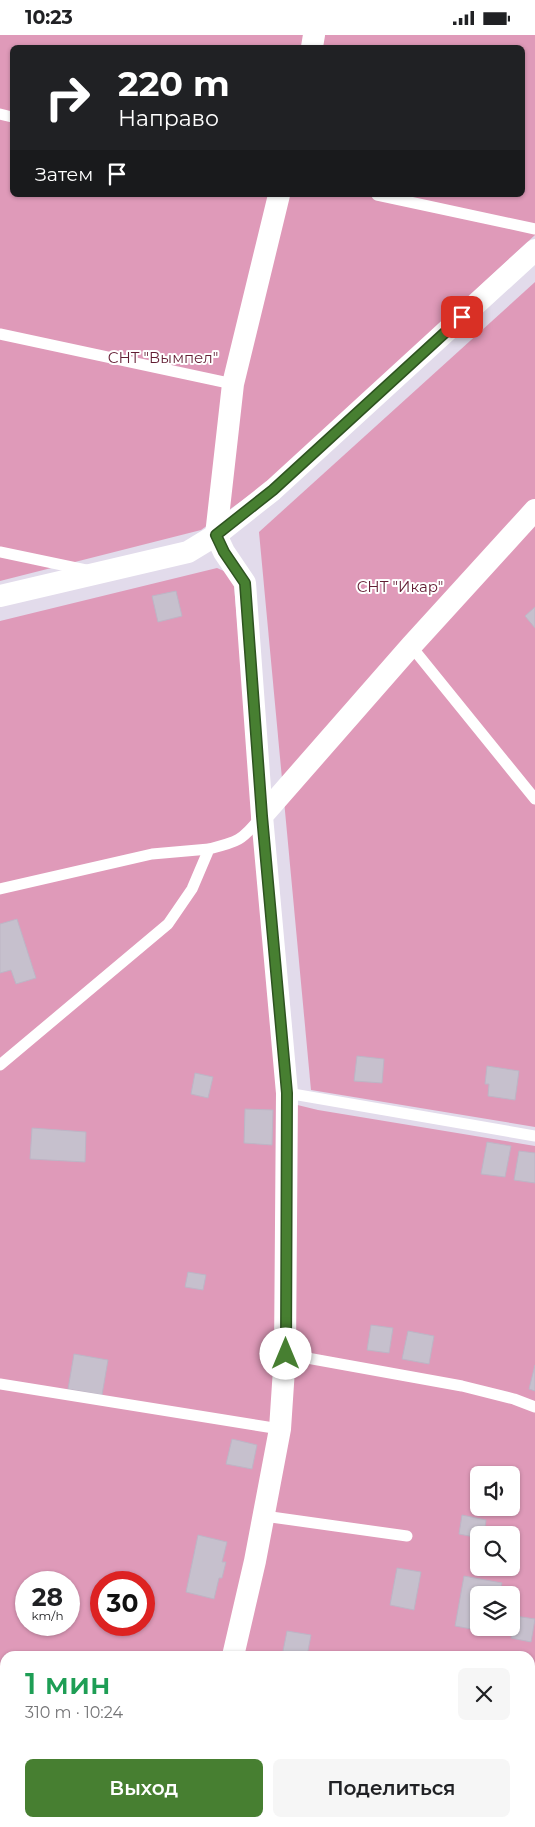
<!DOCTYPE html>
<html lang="ru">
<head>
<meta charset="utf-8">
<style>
  :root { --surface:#fff; --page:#f6f6f6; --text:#202124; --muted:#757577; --accent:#477f31 }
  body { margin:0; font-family:Montserrat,sans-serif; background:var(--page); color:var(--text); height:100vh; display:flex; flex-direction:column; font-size:19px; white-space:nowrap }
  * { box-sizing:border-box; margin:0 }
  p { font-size:16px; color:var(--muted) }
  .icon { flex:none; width:28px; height:28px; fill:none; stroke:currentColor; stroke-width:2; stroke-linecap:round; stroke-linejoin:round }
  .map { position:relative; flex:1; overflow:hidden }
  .details { position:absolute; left:0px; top:1616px; width:535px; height:176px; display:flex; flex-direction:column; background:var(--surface); border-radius:15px 15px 0 0; box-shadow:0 1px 4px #0004 }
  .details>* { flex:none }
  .top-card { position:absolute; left:10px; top:10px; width:515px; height:152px; border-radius:8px; box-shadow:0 1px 4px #0004; background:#202124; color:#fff; overflow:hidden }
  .controls { position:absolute; left:470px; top:1431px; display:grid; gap:10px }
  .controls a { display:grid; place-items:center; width:50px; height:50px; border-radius:8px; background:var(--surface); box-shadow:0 1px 4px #0004; font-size:25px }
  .speed { position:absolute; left:15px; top:1536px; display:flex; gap:10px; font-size:25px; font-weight:700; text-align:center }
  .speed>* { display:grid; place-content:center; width:65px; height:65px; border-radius:50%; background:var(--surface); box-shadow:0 1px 4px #0004; line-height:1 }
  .speed small { font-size:12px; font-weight:400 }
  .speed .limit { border:8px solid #d22; background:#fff; color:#111 }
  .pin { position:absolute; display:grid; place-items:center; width:42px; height:42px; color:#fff; margin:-21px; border-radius:10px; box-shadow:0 2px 8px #0006 }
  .me { position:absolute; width:55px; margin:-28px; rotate:0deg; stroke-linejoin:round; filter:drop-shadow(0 0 4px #0008) }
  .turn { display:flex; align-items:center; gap:18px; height:105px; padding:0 25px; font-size:22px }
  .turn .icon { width:65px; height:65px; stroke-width:2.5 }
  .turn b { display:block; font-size:35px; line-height:42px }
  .then { display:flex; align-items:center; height:48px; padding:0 25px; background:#0003; gap:10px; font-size:19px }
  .round { display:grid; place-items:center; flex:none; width:52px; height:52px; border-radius:8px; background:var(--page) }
  .head { display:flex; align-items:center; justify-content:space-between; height:85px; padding:0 25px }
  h1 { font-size:30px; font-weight:600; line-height:38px; color:#1e9e55 }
  .cta { display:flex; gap:10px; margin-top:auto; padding:10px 25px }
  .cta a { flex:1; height:58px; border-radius:8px; background:var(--accent); color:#fff; font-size:20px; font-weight:600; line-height:58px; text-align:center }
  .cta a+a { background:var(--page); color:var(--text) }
  .status { display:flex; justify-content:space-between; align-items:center; height:35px; padding:0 25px; background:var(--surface); direction:ltr }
  .status svg { height:14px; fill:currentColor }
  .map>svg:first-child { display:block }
  .green { fill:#df9ab9; fill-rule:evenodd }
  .building { fill:#c6c0cd; stroke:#beb5c6 }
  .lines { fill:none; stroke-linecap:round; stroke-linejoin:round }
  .lane { stroke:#fff; stroke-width:11 }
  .street { stroke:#fff; stroke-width:22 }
  .route-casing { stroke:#2e5320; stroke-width:12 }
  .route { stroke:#477f31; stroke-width:9 }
  .labels { text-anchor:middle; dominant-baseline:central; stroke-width:4; stroke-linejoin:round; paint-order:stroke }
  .park-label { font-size:15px; fill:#621d33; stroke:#fff }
</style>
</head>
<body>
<div class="status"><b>10:23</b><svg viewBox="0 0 49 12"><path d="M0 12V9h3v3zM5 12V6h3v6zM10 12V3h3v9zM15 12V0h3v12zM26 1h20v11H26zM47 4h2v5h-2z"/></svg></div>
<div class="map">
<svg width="535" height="1792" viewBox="0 0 535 1792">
  <rect width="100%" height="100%" fill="#e2dbeb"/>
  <!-- green -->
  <g class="green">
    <path d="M0 0H535V200L268 447 201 495 0 546ZM12 12H522V160H12Z"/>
    <path d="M535 247V1092L311 1055 259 497Z"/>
    <path d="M217 533 233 540 281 1066 318 1075 535 1111V1792H0V586ZM479 1440H511V1472H479ZM479 1500H511V1532H479ZM26 1548H69V1590H26ZM101 1548H144V1590H101ZM479 1560H511V1592H479ZM5 1621H530V1788H5Z"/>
  </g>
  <!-- building -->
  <g class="building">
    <path d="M176 556 182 581 158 587 152 561Z"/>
    <path d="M535 572V593L525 581Z"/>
    <path d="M17 884 36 943 16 949 11 935 0 938V889Z"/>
    <path d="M357 1021 384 1024 382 1048 354 1046Z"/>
    <path d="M487 1031 519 1036 515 1065 488 1061 489 1049H485Z"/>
    <path d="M195 1038 213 1042 208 1063 191 1059Z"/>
    <path d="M245 1074 273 1075 272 1110 244 1108Z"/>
    <path d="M32 1093 86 1097 85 1127 30 1124Z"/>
    <path d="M487 1107 511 1111 505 1142 481 1139Z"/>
    <path d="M519 1116 535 1118V1148L514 1145Z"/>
    <path d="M188 1237 206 1240 203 1255 185 1252Z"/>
    <path d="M371 1290 393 1293 389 1318 367 1315Z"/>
    <path d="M408 1296 434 1301 429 1329 402 1324Z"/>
    <path d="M74 1319 108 1325 102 1360 68 1354Z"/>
    <path d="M535 1330V1356L529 1354Z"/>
    <path d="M232 1404 257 1410 252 1434 226 1429Z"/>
    <path d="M462 1480 486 1485 484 1500H479V1503L459 1499Z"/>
    <path d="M198 1500 227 1507 222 1527H226L222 1543H219L214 1564 186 1557Z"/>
    <path d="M397 1533 421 1537 414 1575 390 1570Z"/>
    <path d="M464 1541 502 1548 499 1560H479V1592H494L493 1598 455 1591Z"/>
    <path d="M515 1581 535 1584 531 1607 511 1603Z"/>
    <path d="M287 1596 311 1600 307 1621H282Z"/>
    <path d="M0 1768 5 1770V1788H12L10 1792H0Z"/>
  </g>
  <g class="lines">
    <!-- lane -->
    <g class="lane">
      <path d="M0 79 12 82"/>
      <path d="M377 160 535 194"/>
      <path d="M0 299 233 349"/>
      <path d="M0 517 86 535"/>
      <path d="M411 611 535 764"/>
      <path d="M0 854 152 819 209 814"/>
      <path d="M0 1030 168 889 192 854 209 814C237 807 242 806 260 783"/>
      <path d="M287 1058 535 1101"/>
      <path d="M285 1319 462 1351 514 1364 535 1372"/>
      <path d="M0 1349 280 1394"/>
      <path d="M264 1481 407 1501"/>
      <path d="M444 1792 445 1788"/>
    </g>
    <!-- street -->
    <g class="street">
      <path d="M312 12 314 0"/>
      <path d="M0 561 188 517 216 500 273 455 535 215"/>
      <path d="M262 781 245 548 224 517 216 500 233 349 279 160"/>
      <path d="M233 1621 255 1526 280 1394 285 1319 287 1058 262 781 411 611 535 475"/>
      <path d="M194 1792 195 1788"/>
    </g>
  </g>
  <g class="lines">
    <!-- route casing -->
    <g class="route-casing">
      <path id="route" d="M286 1319 287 1058 262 781 245 548 224 517 216 500 273 455 462 282"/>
    </g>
    <!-- route -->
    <use href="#route" class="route"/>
  </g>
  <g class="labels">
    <!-- park labels -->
    <g class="park-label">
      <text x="163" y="322">СНТ "Вымпел"</text>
      <text x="400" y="551">СНТ "Икар"</text>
    </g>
  </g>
</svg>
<div class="controls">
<a><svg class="icon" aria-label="sound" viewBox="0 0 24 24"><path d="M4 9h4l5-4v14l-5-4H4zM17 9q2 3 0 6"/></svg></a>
<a><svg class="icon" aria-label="search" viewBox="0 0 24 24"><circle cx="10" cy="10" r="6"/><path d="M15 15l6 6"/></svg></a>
<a><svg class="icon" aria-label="layers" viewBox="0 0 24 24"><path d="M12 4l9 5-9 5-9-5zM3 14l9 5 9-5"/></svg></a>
</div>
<div class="speed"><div>28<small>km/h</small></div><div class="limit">30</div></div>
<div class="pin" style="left:462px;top:282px;background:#d93025"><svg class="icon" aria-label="arrive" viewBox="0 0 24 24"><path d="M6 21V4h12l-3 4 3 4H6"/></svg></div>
<svg class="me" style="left:286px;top:1319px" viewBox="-20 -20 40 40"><circle r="19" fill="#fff"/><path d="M0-13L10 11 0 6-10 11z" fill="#477f31"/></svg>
<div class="top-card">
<div class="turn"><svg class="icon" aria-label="right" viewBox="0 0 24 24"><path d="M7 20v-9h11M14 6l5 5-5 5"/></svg><div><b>220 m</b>Направо</div></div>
<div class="then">Затем<svg class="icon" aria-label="arrive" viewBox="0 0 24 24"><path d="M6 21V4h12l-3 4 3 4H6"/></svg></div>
</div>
<section class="details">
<div class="head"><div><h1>1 мин</h1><p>310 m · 10:24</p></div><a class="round"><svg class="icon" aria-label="close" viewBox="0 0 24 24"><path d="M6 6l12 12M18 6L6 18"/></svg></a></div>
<div class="cta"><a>Выход</a><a>Поделиться</a></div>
</section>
</div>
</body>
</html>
